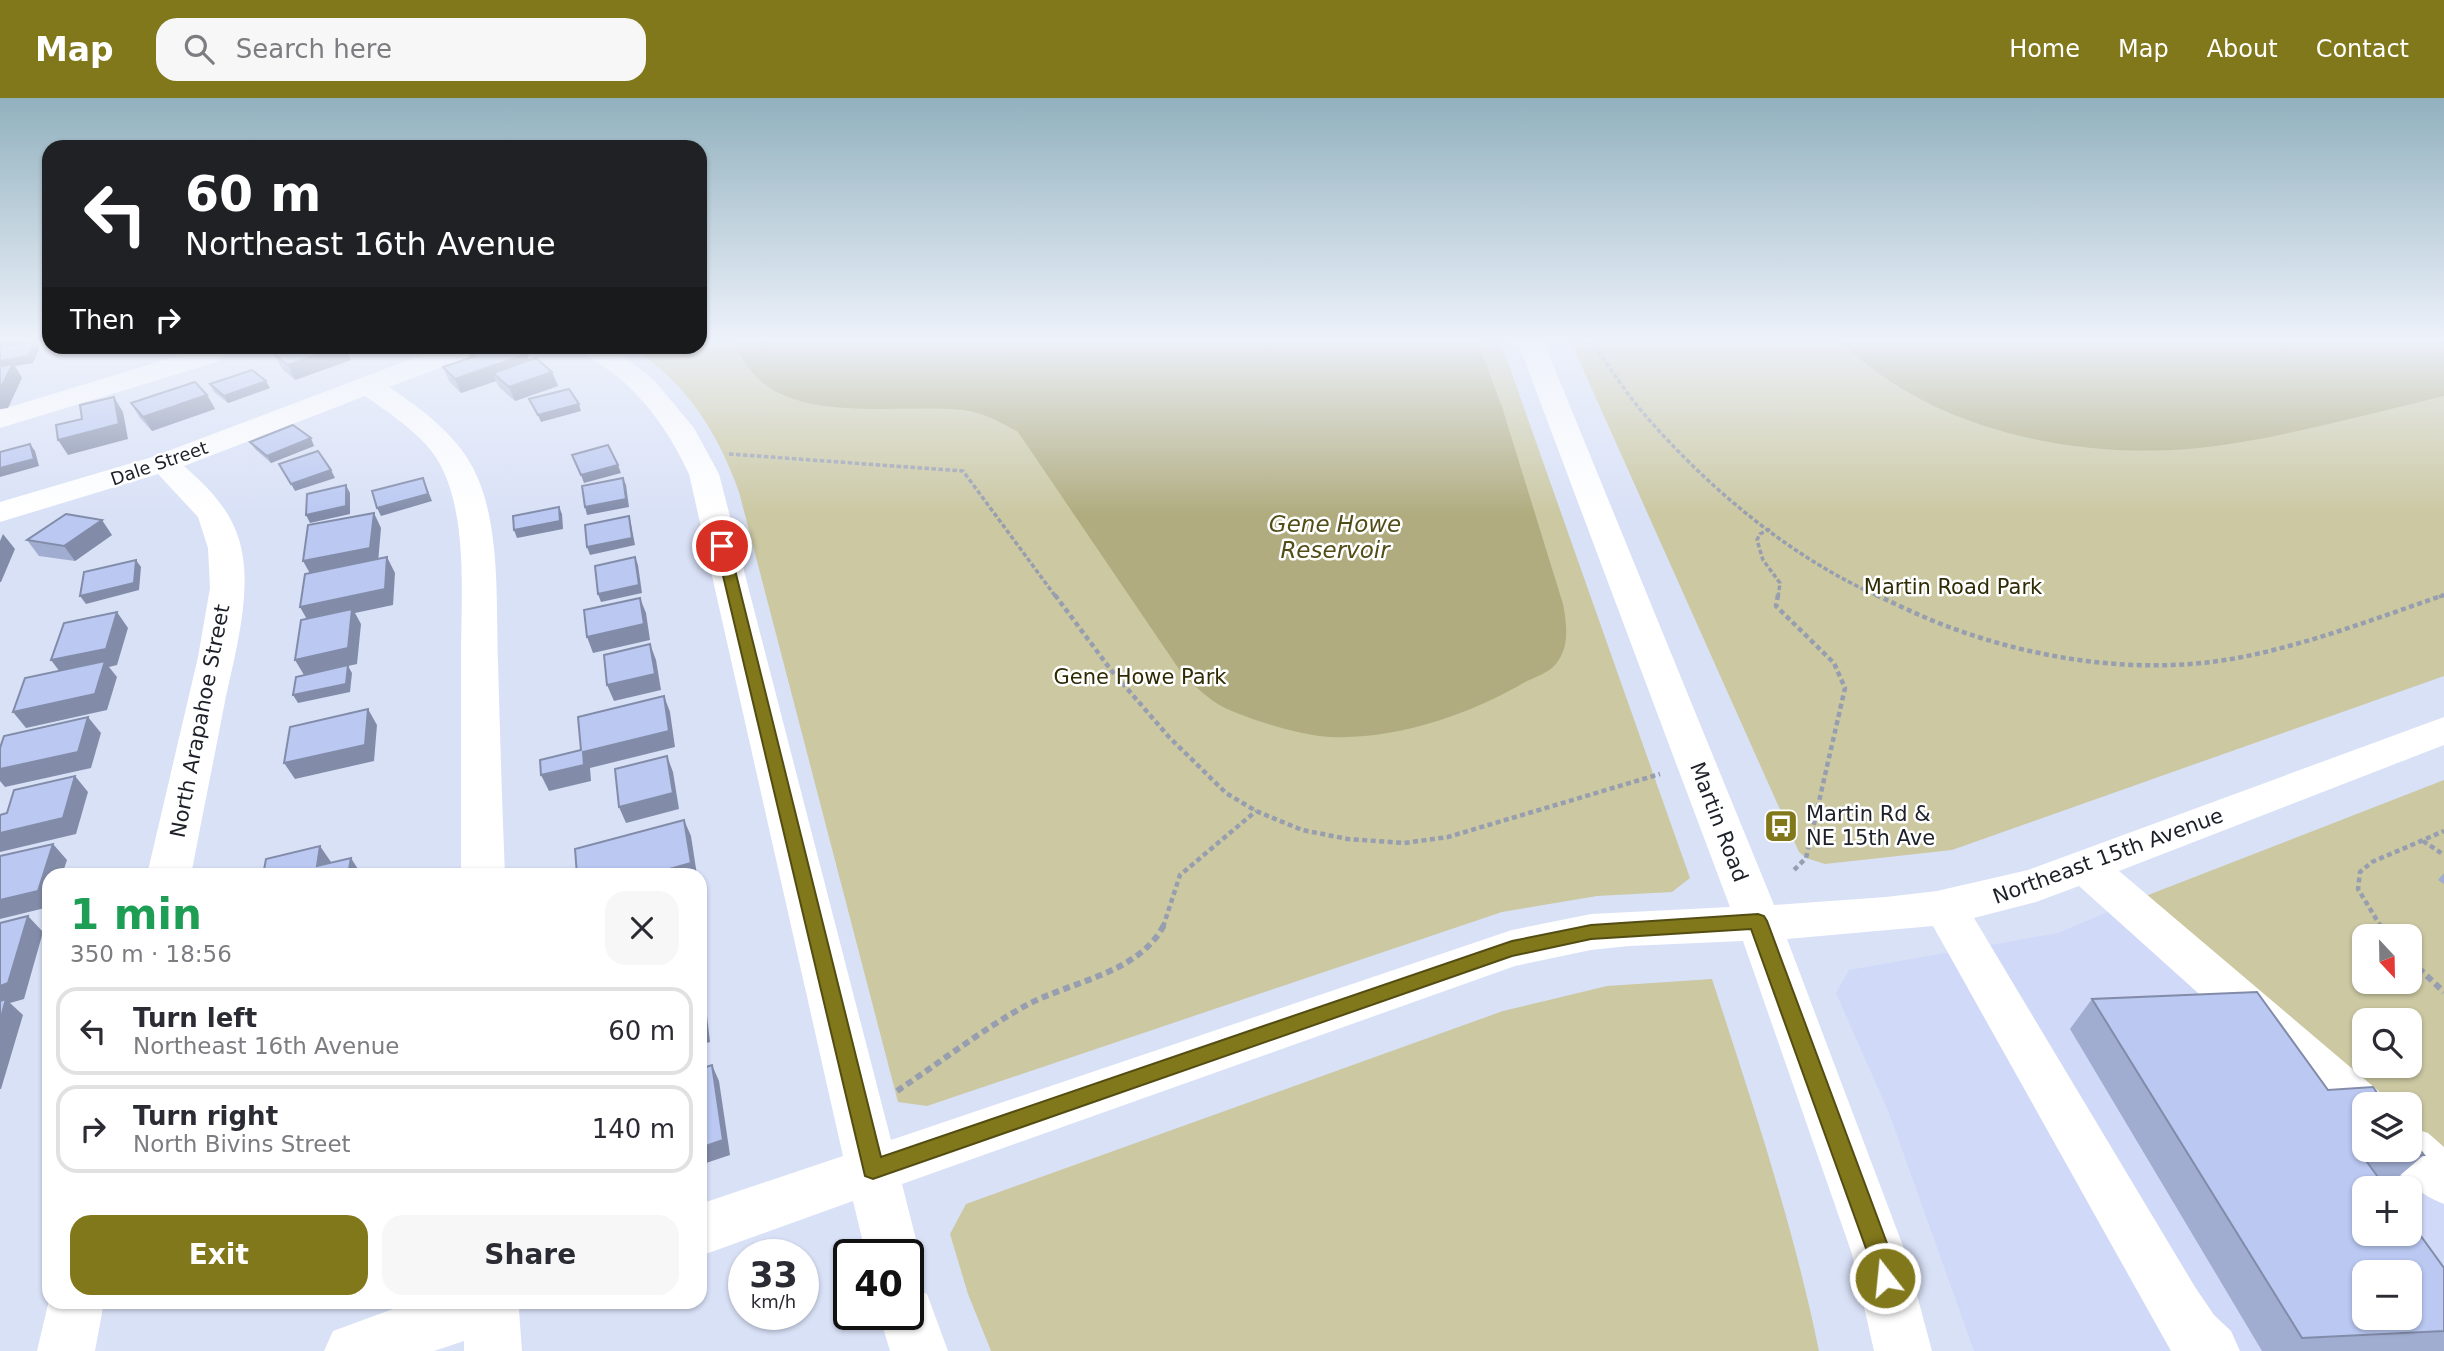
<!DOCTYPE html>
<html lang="en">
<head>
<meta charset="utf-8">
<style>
  :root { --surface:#fff; --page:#f7f7f7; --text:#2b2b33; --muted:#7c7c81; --line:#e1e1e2; --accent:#81771b }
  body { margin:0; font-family:"DejaVu Sans",sans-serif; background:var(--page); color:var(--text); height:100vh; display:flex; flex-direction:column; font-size:26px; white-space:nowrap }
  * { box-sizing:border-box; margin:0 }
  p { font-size:23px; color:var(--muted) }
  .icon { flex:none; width:38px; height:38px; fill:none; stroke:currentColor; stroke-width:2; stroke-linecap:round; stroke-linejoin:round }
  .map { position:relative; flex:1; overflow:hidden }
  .panel { position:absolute; left:42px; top:770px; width:665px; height:441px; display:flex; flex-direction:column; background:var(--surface); border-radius:21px; box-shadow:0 2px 5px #0004 }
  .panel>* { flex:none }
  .top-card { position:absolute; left:42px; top:42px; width:665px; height:214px; border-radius:21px; box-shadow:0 2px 5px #0004; background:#202124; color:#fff; overflow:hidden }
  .needle { width:46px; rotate:158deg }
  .controls { position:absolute; left:2352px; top:826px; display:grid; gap:14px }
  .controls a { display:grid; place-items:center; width:70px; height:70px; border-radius:14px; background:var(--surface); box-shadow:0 2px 5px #0004; font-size:35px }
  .speed { position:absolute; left:728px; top:1141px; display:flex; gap:14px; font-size:35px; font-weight:700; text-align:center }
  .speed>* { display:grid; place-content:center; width:91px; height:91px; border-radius:50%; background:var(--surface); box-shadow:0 2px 5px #0004; line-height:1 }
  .speed small { font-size:18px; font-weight:400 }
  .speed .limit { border:4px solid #111; border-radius:10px; background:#fff; color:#111 }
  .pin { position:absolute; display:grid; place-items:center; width:60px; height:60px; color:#fff; margin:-30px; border:4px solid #fff; border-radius:50%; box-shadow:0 2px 7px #0007 }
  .me { position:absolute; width:77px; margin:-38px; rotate:344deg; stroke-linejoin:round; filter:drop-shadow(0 0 5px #0008) }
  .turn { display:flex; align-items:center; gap:24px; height:147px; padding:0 28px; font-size:32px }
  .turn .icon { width:91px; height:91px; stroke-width:2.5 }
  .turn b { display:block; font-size:49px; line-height:60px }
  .then { display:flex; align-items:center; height:66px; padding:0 28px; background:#0003; gap:14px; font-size:26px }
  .round { display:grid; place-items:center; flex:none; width:74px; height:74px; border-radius:21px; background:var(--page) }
  .head { display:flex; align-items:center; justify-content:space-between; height:119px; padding:0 28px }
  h1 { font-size:42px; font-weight:600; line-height:52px; color:#1e9e55 }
  .cta { display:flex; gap:14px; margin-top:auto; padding:14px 28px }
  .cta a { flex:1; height:80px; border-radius:21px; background:var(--accent); color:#fff; font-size:28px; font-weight:600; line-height:80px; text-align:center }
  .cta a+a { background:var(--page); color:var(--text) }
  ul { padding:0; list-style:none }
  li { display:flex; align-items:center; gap:21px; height:88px; margin:0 14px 10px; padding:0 14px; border:4px solid var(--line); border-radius:21px }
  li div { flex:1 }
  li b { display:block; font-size:26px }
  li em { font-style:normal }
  header { display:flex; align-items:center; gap:42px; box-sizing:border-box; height:98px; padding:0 35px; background:var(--accent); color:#fff }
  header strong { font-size:33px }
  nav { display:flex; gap:38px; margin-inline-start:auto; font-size:24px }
  .search { width:490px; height:63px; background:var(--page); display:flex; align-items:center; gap:18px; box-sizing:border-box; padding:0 24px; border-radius:21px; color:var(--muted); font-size:26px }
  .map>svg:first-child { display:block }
  .built { fill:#d0d9f7; fill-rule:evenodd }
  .green { fill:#cbc8a2; fill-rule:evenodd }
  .water { fill:#b0ac7f }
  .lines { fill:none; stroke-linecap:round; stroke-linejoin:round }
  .path-far2 { stroke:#979eaf; stroke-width:3.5; stroke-dasharray:4.5 2.5; stroke-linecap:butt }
  .path-far1 { stroke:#979eaf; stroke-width:4.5; stroke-dasharray:5 3.5; stroke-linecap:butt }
  .path { stroke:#979eaf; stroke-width:6; stroke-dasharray:7 4.5; stroke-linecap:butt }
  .minor { fill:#fff; fill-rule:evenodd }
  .wall { fill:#a0acd0 }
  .shaded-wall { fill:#828ca9 }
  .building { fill:#bac8f2; stroke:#828ca9; stroke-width:2; fill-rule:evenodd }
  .route { fill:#81771b; stroke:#544d12; stroke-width:2 }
  .labels { text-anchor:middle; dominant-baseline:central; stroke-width:5; stroke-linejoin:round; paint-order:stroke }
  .far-street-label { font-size:18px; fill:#1d2028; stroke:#fff }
  .park-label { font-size:21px; fill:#2f2b05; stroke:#fff }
  .street-label { font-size:21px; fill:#1d2028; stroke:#fff }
  .poi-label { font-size:21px; fill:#1d2028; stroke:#fff; text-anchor:start }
  .water-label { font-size:23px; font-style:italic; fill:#524c17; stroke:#fff }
</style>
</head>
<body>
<header>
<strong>Map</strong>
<div class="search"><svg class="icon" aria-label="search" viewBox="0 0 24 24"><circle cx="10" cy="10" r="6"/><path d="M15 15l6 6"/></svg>Search here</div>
<nav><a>Home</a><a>Map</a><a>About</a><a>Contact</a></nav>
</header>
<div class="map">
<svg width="2444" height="1253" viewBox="0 0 2444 1253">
  <rect width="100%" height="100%" fill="#d9e1f7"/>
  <!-- built -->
  <path class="built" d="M2143 799 2364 1006V1052H2410V1029L2444 1059V1253H1974L1889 1015 1836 895 1849 872 2058 835ZM2364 1090H2410V1136H2364ZM2364 1174H2410V1220H2364Z"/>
  <!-- green -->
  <g class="green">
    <path d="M700 242H1500L1690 780 1672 794 1597 798 1502 814 927 1008 898 1004 739 394C718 334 685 283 631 249L700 248Z"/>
    <path d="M1570 242H2444V578L1952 752 1825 766 1806 760 1799 754Z"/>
    <path d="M2444 682V1059L2410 1029V1006H2383L2143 799ZM2364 838H2410V884H2364ZM2364 922H2410V968H2364Z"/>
    <path d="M1712 881C1752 1004 1793 1126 1819 1253H991L968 1196 950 1136 966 1106 1503 913 1607 888Z"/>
  </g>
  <!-- water -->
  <g class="water">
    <path d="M736 242H1477L1502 309 1563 506C1567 527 1570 550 1555 567 1549 574 1536 579 1527 583 1471 616 1397 642 1330 639 1302 638 1248 621 1223 609 1209 602 1197 589 1185 580L1018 334C1000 324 985 315 964 312 903 305 789 328 749 270 742 260 736 254 736 242Z"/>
    <path d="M1840 242H2444V298C2369 316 2293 337 2216 348 2090 365 1931 336 1840 242Z"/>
  </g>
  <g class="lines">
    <!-- path-far2 -->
    <g class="path-far2">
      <path d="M1590 242C1608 266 1624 293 1644 316 1708 390 1790 459 1880 499"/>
      <path d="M729 356 963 373 1056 499"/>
      <path d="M1770 431 1760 436 1757 442 1763 462 1780 485 1778 499"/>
      <path d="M2439 499 2444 497"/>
    </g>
    <!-- path-far1 -->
    <g class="path-far1">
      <path d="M1055 497 1111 572 1169 639 1226 695 1256 713 1302 732 1348 741 1404 745 1448 739 1660 676"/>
      <path d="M1778 497 1776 508 1834 565 1845 590 1806 760 1794 772"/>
      <path d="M1876 497C1900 508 1924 520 1949 529 2043 564 2153 579 2252 557 2317 543 2380 519 2444 497"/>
      <path d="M2423 743 2444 757"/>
      <path d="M1163 829 1180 777 1256 713"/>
      <path d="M2381 829 2358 791 2360 774 2372 764 2444 733"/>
    </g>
    <!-- path -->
    <g class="path">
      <path d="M2380 827 2387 838"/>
      <path d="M2410 862 2444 894"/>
      <path d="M897 993C939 965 979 934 1023 909 1069 883 1138 877 1164 827"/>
    </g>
    <!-- minor -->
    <g class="minor">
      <path d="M1517 242H1543L1774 807 1886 799 1937 793 2028 772 2444 619V647L2119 773 2382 996 2386 1006H2364V1034L2346 1028 2079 788 2036 804 1974 820 2195 1189 2214 1217 2231 1233 2240 1253H2171L1933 828 1787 841 1906 1156 1932 1253H1874L1852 1156 1743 843 1629 848 1591 852 1515 868 902 1086 920 1157 912 1176 908 1177V1157H866L853 1103 700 1158V1106L843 1058 689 376C671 338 650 306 618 279 606 269 588 261 579 248H611L654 282 694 330 719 376 891 1042 1512 832 1591 816 1730 809Z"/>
      <path d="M202 248H232L217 264 0 330V312L197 252Z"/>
      <path d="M446 248H485L482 254 389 289C421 311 455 335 473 370 501 423 496 505 498 564 500 635 502 706 505 777H461C461 704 461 632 461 559 461 502 468 423 442 370 428 340 392 317 365 298L184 368C210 391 233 414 241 449 252 495 235 557 225 603 214 661 202 719 191 777H147L198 559 210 490 208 450 198 419 158 376 0 424V404L152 359Z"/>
      <path d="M2410 1029 2428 1035 2444 1049V1106C2418 1096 2396 1077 2384 1052H2410Z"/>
      <path d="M908 1188 927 1196 948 1253H890L879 1216H908Z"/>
      <path d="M49 1202V1204H104L95 1253H37Z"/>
      <path d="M412 1204H522L519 1212 522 1253H464V1243L434 1253H324L333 1233Z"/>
    </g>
  </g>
  <!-- wall -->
  <g class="wall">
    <path d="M466 250 530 262 552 274 558 288 515 303 499 289 496 283 461 295 449 283 443 269 470 260Z"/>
    <path d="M274 256 351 262 295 282 282 271Z"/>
    <path d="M210 286 270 290 228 305 214 294Z"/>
    <path d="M207 297 215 311 152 333 140 320 131 305Z"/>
    <path d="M250 344 314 348 271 365 255 351Z"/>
    <path d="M112 437 75 463 39 458 27 442Z"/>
    <path d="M2444 775V786L2438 782Z"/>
    <path d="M2092 901 2328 992 2424 1057 2391 1085 2383 1086 2444 1170V1253H2262L2070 931Z"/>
  </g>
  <!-- shaded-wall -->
  <g class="shaded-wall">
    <path d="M0 242H42L41 243 36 244 40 250 33 265 15 268 22 280 8 310 0 311Z"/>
    <path d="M343 248H345L351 262 295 282 288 267Z"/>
    <path d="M527 256 533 270 493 275 496 283 461 295 455 281Z"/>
    <path d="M552 274 558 288 515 303 509 289Z"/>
    <path d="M266 283 270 290 228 305 224 298Z"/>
    <path d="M207 297 215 311 152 333 143 319Z"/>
    <path d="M114 299 123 314 128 341 68 357 58 342Z"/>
    <path d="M579 306 581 313 541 324 538 317Z"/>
    <path d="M311 340 314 348 271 365 267 358Z"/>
    <path d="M30 346 35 353 39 368 0 379V370Z"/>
    <path d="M618 367 621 375 584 385 581 377Z"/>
    <path d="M331 372 335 380 295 393 291 386Z"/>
    <path d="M423 380 432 403 381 418 377 410Z"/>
    <path d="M623 380 626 387 629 409 587 417 585 409Z"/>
    <path d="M346 387 350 395V416L310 425 306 417Z"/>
    <path d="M559 409 562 416 563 431 517 440 514 432Z"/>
    <path d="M374 415 381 430 378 465 312 479 303 463Z"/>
    <path d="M629 418 631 426 635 447 590 457 587 449Z"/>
    <path d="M102 422 112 437 75 463 64 448Z"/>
    <path d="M3 436 15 451 1 484H0V443Z"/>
    <path d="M387 459 395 475 393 507 355 515 361 526 357 566 348 568 352 575 350 594 298 605 293 597 304 577 295 562 309 525 300 509Z"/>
    <path d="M635 459 638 467 642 495 601 504 598 496Z"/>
    <path d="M136 462 141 469 139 492 86 506 80 498Z"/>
    <path d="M640 500 646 515 650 542 593 555 587 539Z"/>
    <path d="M117 514 128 530 117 567 109 569 117 579 107 612 26 630 13 614 63 578 51 562Z"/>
    <path d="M650 546 656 562 661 592 614 603 607 587Z"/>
    <path d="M664 598 670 614 675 649 590 670 591 683 549 693 541 677 583 654Z"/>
    <path d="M368 611 377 627 374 663 295 681 284 665Z"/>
    <path d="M88 619 101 635 91 670 5 689 0 683V671Z"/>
    <path d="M667 658 673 674 679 711 626 725 619 709Z"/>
    <path d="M75 678 88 694 76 736 0 754V735Z"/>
    <path d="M684 722 691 738 697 777H648Z"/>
    <path d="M53 746 67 762 62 777H49V809L0 821V802Z"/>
    <path d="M320 748 331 764 329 777 317 768Z"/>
    <path d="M351 760 361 776V777H348Z"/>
    <path d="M28 818 43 834 24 901 10 905 23 917 1 991H0V888Z"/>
    <path d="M700 882 704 892 710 944 700 947Z"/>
    <path d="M712 967 719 983 730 1057 700 1067V1050Z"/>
  </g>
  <!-- building -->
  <g class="building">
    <path d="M35 243 28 258 0 263V248Z"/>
    <path d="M298 248H343L288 267 274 256Z"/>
    <path d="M471 248H518L527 256 455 281 443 269 476 258 466 250Z"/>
    <path d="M536 260 552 274 509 289 493 275Z"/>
    <path d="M13 266 0 291V268Z"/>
    <path d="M252 272 266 283 224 298 210 286Z"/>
    <path d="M195 284 207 297 143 319 131 305Z"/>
    <path d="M569 291 579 306 538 317 529 301Z"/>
    <path d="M114 299 119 326 58 342 56 327 82 321 80 307Z"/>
    <path d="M293 327 311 340 267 358 250 344Z"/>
    <path d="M30 346 34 361 0 370V354Z"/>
    <path d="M608 347 618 367 581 377 572 357Z"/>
    <path d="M318 353 331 372 291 386 279 366Z"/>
    <path d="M423 380 428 396 377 410 372 393Z"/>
    <path d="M623 380 626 401 585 409 582 388Z"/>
    <path d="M346 387V408L306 417 307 396Z"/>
    <path d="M559 409 560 423 514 432 513 418Z"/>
    <path d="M374 415 370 450 303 463 308 427Z"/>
    <path d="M66 416 102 422 64 448 27 442Z"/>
    <path d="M629 418 632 440 587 449 585 427Z"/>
    <path d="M387 459 385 491 300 509 305 476Z"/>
    <path d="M635 459 639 487 598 496 595 468Z"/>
    <path d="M136 462 134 485 80 498 84 474Z"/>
    <path d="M640 500 644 526 587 539 584 512Z"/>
    <path d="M352 511 348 550 295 562 301 522Z"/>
    <path d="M117 514 106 551 51 562 64 525Z"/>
    <path d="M650 546 655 576 607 587 604 557Z"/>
    <path d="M105 563 95 596 13 614 25 580Z"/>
    <path d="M348 567 346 586 293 597 296 579Z"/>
    <path d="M664 598 669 633 583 654 584 667 541 677 540 662 581 652 578 619Z"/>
    <path d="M368 611 365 647 284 665 290 629Z"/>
    <path d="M88 619 78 654 0 671V650L4 638Z"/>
    <path d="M667 658 673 695 619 709 615 671Z"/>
    <path d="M75 678 63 720 0 735V717L7 715 14 692Z"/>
    <path d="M684 722 691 765 648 777H577L575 751Z"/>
    <path d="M53 746 38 793 0 802V758Z"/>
    <path d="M320 748 317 768 351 760 348 777H263L266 761Z"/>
    <path d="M28 818 8 885 0 888V825Z"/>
    <path d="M2257 894 2328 992 2373 989 2385 1006H2364V1052H2410V1039L2424 1057 2364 1060 2386 1090H2364V1136H2410V1123L2444 1170V1233L2302 1240 2092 901ZM2364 1174H2410V1220H2364Z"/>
    <path d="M700 899 703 929 700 930Z"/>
    <path d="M6 901 0 923V903Z"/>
    <path d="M712 967 723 1042 700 1050V971Z"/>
  </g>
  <!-- sky -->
  <linearGradient id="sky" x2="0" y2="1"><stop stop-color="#91b1be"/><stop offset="0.58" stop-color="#eef2fb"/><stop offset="1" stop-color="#eef2fb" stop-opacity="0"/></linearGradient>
  <rect width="2444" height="417" fill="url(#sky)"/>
  <!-- route -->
  <path class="route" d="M722 444 729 448 881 1059 1512 843 1591 827 1758 816 1764 818 1767 823 1891 1156 1897 1180 1894 1188 1885 1192 1877 1188 1868 1156 1751 831 1591 841 1512 858 873 1081 865 1078 716 448Z"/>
  <!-- icons -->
  <defs>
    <g id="bus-square" transform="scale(1.75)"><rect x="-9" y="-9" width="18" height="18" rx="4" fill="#81771b" stroke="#fff"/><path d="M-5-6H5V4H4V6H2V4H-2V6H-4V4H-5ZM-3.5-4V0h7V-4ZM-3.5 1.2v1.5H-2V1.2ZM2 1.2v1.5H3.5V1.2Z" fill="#fff"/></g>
  </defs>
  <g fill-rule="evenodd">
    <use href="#bus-square" x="1781" y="728"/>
  </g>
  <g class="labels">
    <!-- far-street labels -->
    <g class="far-street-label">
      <text transform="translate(159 365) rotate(-19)">Dale Street</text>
    </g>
    <!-- park labels -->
    <g class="park-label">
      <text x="1953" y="489">Martin Road Park</text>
      <text x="1140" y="579">Gene Howe Park</text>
    </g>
    <!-- street labels -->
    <g class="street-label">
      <text transform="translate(200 623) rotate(-79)">North Arapahoe Street</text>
      <text transform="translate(1719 724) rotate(69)">Martin Road</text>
      <text transform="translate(2108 758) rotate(-20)">Northeast 15th Avenue</text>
    </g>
    <!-- poi labels -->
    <g class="poi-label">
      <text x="1806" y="716">Martin Rd &amp;<tspan x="1806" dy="24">NE 15th Ave</tspan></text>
    </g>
    <!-- water labels -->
    <g class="water-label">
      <text x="1335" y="426">Gene Howe<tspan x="1335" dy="26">Reservoir</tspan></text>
    </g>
  </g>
</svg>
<div class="controls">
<a><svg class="needle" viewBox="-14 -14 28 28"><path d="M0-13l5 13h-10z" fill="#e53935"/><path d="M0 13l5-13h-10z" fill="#7c7c81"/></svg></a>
<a><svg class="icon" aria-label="search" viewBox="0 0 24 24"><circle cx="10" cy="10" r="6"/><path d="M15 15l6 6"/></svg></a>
<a><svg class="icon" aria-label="layers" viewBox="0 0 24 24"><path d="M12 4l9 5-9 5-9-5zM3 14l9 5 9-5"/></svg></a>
<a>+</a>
<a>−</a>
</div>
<div class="speed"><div>33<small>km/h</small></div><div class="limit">40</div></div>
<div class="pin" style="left:722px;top:448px;background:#d93025"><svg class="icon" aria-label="arrive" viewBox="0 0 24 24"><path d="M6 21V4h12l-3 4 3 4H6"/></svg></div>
<svg class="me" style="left:1885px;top:1180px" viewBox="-20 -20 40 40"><circle r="17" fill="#81771b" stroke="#fff" stroke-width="3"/><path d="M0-11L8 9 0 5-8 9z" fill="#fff"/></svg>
<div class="top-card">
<div class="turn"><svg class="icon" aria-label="left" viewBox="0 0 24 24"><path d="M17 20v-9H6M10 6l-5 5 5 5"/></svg><div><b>60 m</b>Northeast 16th Avenue</div></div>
<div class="then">Then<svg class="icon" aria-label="right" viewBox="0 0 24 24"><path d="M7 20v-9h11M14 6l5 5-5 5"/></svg></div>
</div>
<section class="panel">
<div class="head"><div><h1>1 min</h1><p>350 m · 18:56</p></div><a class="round"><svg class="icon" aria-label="close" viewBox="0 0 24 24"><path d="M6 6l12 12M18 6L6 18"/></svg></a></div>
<ul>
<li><svg class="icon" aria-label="left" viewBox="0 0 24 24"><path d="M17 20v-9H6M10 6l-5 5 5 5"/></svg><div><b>Turn left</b><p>Northeast 16th Avenue</p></div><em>60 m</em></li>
<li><svg class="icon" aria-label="right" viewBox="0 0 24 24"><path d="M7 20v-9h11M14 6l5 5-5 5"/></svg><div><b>Turn right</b><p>North Bivins Street</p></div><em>140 m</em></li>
</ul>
<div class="cta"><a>Exit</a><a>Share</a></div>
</section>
</div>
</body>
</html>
